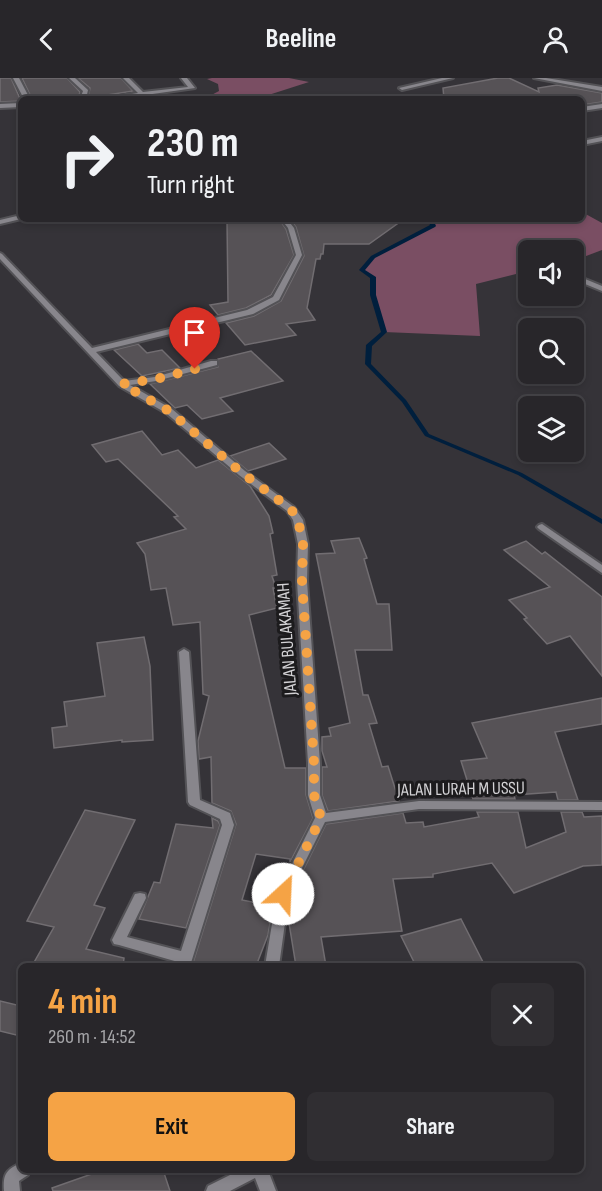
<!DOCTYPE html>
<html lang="en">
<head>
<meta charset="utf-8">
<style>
  :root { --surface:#28262a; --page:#302e32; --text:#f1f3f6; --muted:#a5a5a8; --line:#444347; --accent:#f5a345 }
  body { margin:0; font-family:"Sofia Sans Condensed",sans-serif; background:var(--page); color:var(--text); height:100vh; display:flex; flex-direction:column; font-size:22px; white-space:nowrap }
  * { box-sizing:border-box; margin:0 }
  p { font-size:20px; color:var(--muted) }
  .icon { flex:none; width:33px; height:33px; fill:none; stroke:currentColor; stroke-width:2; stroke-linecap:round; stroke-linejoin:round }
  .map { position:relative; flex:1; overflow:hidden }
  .side { position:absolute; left:18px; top:885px; width:566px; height:210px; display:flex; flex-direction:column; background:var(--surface); border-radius:9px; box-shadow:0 3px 9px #0003,0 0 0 2px var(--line) }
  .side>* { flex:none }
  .hud { position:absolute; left:18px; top:18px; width:567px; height:126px; border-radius:9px; box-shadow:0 3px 9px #0003,0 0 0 2px var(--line); background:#28262a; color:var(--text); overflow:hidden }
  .controls { position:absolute; left:518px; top:162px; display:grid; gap:12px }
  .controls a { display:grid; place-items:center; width:66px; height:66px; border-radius:9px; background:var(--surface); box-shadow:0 3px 9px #0003,0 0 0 2px var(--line); font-size:30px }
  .pin { position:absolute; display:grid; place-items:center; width:51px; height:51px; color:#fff; margin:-62px -26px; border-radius:50% 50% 50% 0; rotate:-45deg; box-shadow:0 0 6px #0007 }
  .pin .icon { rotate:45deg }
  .me { position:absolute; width:66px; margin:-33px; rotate:25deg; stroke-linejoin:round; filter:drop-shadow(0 0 4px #0008) }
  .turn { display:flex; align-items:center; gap:21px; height:126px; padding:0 30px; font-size:27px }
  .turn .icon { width:78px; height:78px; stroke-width:2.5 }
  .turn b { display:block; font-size:42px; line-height:51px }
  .round { display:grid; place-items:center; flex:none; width:63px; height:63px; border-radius:9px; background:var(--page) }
  .summary { display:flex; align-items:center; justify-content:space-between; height:102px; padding:0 30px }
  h1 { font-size:36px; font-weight:700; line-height:45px; color:var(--accent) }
  .cta { display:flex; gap:12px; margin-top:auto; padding:12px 30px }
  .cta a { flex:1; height:69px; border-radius:9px; background:var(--accent); color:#111; font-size:24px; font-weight:700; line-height:69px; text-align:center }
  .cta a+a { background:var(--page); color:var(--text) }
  header { display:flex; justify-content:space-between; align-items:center; height:78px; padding:0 30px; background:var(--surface); font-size:27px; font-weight:700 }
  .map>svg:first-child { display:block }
  .green { fill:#7a4e63 }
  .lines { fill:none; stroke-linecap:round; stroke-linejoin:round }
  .stream { fill:#001f3d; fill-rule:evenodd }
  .building { fill:#565256; stroke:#716d71; stroke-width:1.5 }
  .minor-casing { stroke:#535256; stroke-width:4 }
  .minor { fill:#88868c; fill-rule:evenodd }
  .route { stroke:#f5a345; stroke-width:10; stroke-dasharray:0 18 }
  .labels { text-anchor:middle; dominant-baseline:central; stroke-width:6; stroke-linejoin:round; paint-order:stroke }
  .street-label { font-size:18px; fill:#d3d2d5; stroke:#1c1b1d }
</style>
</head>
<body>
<header><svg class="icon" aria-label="back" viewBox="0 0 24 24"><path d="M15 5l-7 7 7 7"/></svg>Beeline<svg class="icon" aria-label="person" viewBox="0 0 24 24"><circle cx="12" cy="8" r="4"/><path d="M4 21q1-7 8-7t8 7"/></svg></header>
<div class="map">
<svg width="602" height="1113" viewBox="0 0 602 1113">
  <rect width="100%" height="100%" fill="#353338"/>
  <!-- green -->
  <g class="green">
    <path d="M212 0H289L309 4 256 21H204L219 13 218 6 207 1Z"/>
    <path d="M582 134 602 145V172L573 183V172H528V193L476 206 480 258 384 254 373 217V199L362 192 373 179 432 149 430 141H582Z"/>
  </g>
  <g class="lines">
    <!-- stream -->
    <path class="stream" d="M427 141H433L436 148 435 149 375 180 365 192 376 199V217L387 254 372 268 371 286 406 322 429 356 522 395 602 441V446L518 397 425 358 402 324 365 286 366 267 381 254 370 217V200L359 192 371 178 430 147Z"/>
  </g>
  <!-- building -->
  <g class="building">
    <path d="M0 0H11L21 23 0 24Z"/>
    <path d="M22 0H67L80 14 78 21H32Z"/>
    <path d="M78 0H121L133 13 88 20 90 10Z"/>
    <path d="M498 0H509L539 14 538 10 557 7 602 15V24L582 27V21H444L443 10Z"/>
    <path d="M227 141H279L286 151 294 177 271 217 246 230 218 237 210 227 228 224Z"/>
    <path d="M290 141H404L369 166H324L323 176H321L320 181H316L307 230 315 242 286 246 296 257 245 267 226 245 254 238 281 223 304 178 296 149Z"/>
    <path d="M138 266 147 275 162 272 180 290 142 298 114 272Z"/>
    <path d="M251 273 283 303 220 320 233 333 202 341 187 327 175 330 150 306 218 289V281Z"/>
    <path d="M142 353 162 377 178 372 196 390 218 382 250 408 269 438 273 455 270 456 277 497 272 498 276 510H273L277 530 249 537 285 690H306V717L313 740 290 784V781L256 776 242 822 273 828 268 857 256 888H192L236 746 231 733 212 725 211 679 199 681 198 663 209 618 203 616 200 544 173 547 166 510 151 512 145 476 137 465 186 451 174 439 178 438 118 381 106 384 92 367Z"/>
    <path d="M269 365 286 381 248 393 230 378Z"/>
    <path d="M359 460 367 480 364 481 377 526H389L392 572H355L363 617H368L377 645 369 646 382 689 388 688 399 723 328 733 322 717V689H327L322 673V659L331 658 329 650 350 645 316 476 335 475 331 463Z"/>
    <path d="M526 463 542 476 545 474 602 519V598L570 558 547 566 524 541 527 540 509 522 550 509 504 472Z"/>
    <path d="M144 559 150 588 153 662 122 664V662L54 670 52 650 67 648 64 624 105 618 97 565Z"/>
    <path d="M602 620V646L555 654 578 722H558L556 714 514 717 515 721H473L461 683 487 680 472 645Z"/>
    <path d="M85 732 135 742 94 827 105 830 86 871 124 880 123 888H32L54 849 27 843Z"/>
    <path d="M477 734H518L526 770 566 754 561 734H582L584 739 602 738V787L583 788 514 815 492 785 433 796V799L393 801 402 853 321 859 326 888H296L288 839 289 831H292V815L326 746 403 735 406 745 423 744 424 749 479 739Z"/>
    <path d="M212 740 218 743 220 747 186 850 139 841 154 804 160 805 176 746 213 750Z"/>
    <path d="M461 841 485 888H416L401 858Z"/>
    <path d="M0 923 21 928V947L16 957 0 953Z"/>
    <path d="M103 1092H163L170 1113H53L52 1110Z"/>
  </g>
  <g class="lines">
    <!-- minor casing -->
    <g class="minor-casing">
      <g id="minor">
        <path d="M13 0H19L30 21H24Z"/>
        <path d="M69 0H75L88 12 86 21H80L83 13Z"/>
        <path d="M123 0H129L143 14 188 9 181 0H187L195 10 117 21H101L138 15Z"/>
        <path d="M442 0H453L402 12 399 10Z"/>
        <path d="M534 0H546L602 9V13Z"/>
        <path d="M21 25V29L0 30V26Z"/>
        <path d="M602 26V30L582 33V29Z"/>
        <path d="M602 59V63L582 67V63Z"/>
        <path d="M21 137V141L0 146V142Z"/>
        <path d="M281 141H287L294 150 302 177 279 222 253 236 96 274 124 303 155 299 211 283H217V287L156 303 130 307 172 331 245 393 294 429 303 442 308 466 307 503 320 685V717L326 735 419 723 602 724V732L419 731 325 744 289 816 279 888H265L277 816 315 740 308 717V685L297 503 298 466 293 442 287 433 239 397 166 335 119 308 0 181V175L2 176 92 270 247 232 273 219 296 177 288 150Z"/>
        <path d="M573 196 602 208V213L573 201Z"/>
        <path d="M542 446 602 487V495L539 451 537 449 539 447Z"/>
        <path d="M184 571 189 574 200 722 230 735 234 747 190 888H176L178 884 119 867 114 866 112 862 135 816 140 815 145 816 146 820 127 859 181 873 222 747 220 741 190 727 188 724 179 574Z"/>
        <path d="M21 1085V1092H30L28 1097 19 1103 20 1113H4C3 1097 5 1092 21 1085Z"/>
        <path d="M240 1092H268L276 1113H260L255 1100 230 1113H206L208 1108Z"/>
      </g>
    </g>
    <!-- minor -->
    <use href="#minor" class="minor"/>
  </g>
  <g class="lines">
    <!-- route -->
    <path class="route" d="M195 291 156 301 122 306 169 333 242 395 291 431 298 442 303 466 302 503 314 685V717L321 740 283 816"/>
  </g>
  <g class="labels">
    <!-- street labels -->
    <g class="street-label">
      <text transform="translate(287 561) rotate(-94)">JALAN BULAKAMAH</text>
      <text transform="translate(461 711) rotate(-1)">JALAN LURAH M USSU</text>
    </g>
  </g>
</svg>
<div class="controls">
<a><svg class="icon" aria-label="sound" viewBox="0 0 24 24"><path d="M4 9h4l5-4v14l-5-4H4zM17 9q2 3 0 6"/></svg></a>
<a><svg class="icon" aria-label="search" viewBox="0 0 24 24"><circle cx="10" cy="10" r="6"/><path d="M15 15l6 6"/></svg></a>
<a><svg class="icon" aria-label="layers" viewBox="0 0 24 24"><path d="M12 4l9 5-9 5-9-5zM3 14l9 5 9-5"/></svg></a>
</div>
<div class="pin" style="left:195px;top:291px;background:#d93025"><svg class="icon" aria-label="arrive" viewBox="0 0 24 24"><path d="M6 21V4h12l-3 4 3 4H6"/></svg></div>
<svg class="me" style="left:283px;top:816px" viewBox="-20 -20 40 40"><circle r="19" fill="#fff"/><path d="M0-13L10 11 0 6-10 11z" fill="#f5a345"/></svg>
<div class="hud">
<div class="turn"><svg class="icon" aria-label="right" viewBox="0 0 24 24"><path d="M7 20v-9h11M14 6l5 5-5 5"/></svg><div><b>230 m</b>Turn right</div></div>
</div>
<section class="side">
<div class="summary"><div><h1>4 min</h1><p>260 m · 14:52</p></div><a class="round"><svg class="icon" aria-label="close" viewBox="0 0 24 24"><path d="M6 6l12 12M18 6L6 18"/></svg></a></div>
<div class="cta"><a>Exit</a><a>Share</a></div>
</section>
</div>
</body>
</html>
